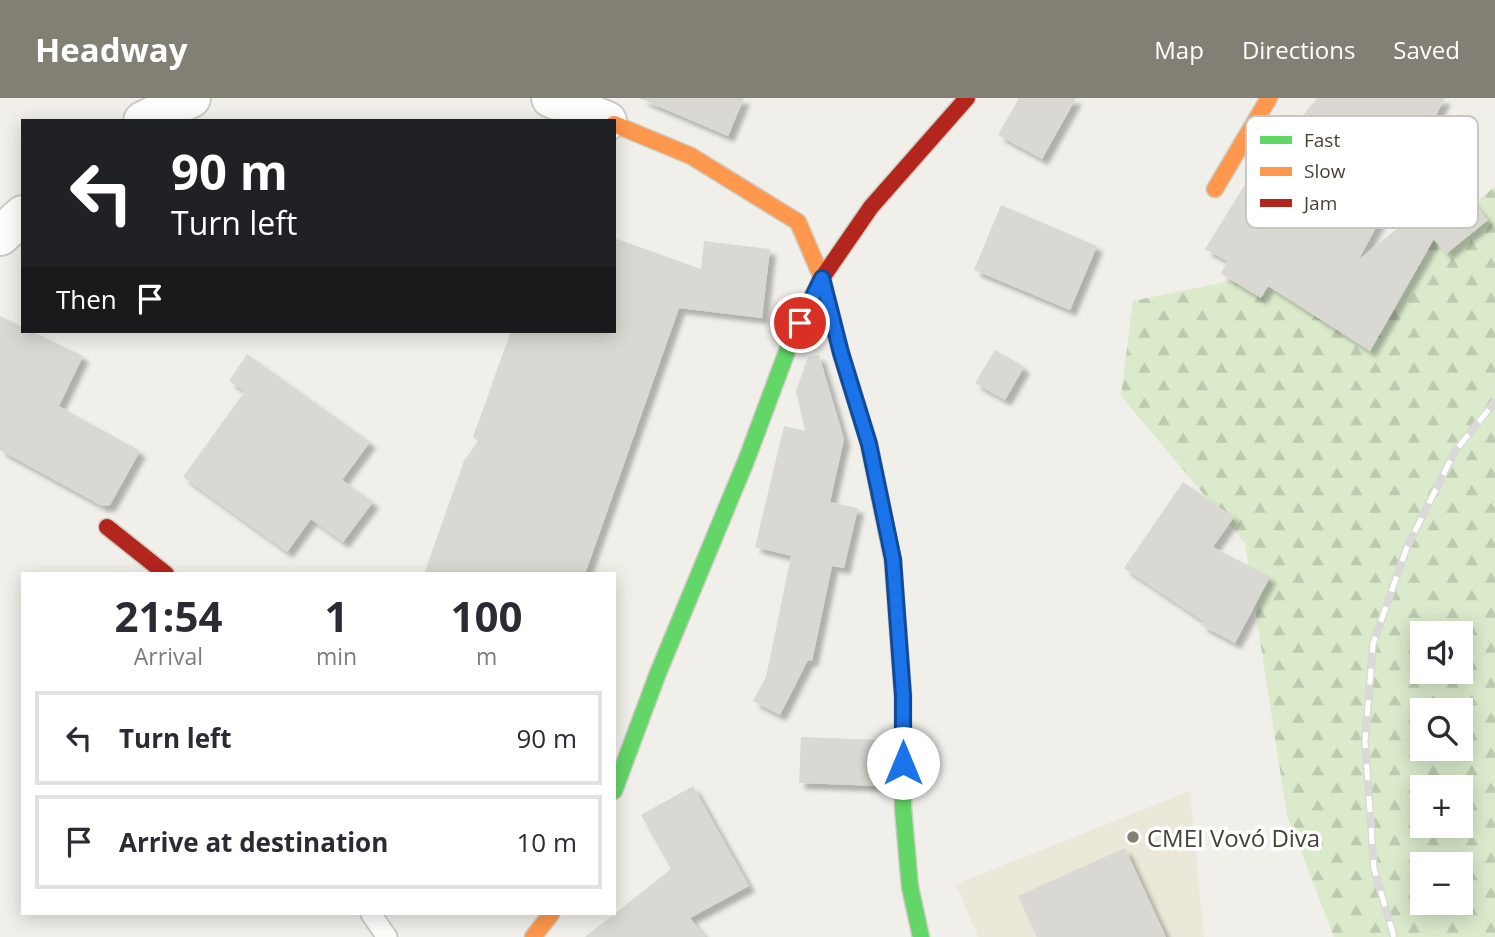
<!DOCTYPE html>
<html lang="en">
<head>
<meta charset="utf-8">
<style>
  :root { --surface:#fff; --page:#f7f7f7; --text:#2b2b33; --muted:#7c7c81; --line:#e1e1e2; --accent:#827f75 }
  body { margin:0; font-family:"Open Sans",sans-serif; background:var(--page); color:var(--text); height:100vh; display:flex; flex-direction:column; font-size:26px; white-space:nowrap }
  * { box-sizing:border-box; margin:0 }
  p { font-size:23px; color:var(--muted) }
  .icon { flex:none; width:38px; height:38px; fill:none; stroke:currentColor; stroke-width:2; stroke-linecap:round; stroke-linejoin:round }
  .map { position:relative; flex:1; overflow:hidden }
  .drawer { position:absolute; left:21px; top:474px; width:595px; height:343px; display:flex; flex-direction:column; background:var(--surface); border-radius:0px; box-shadow:0 4px 18px #0003 }
  .drawer>* { flex:none }
  .banner { position:absolute; left:21px; top:21px; width:595px; height:214px; border-radius:0px; box-shadow:0 4px 18px #0003; background:#202124; color:#fff; overflow:hidden }
  .buttons { position:absolute; left:1410px; top:523px; display:grid; gap:14px }
  .buttons a { display:grid; place-items:center; width:63px; height:63px; border-radius:0px; background:var(--surface); box-shadow:0 4px 18px #0003; font-size:35px }
  .pin { position:absolute; display:grid; place-items:center; width:60px; height:60px; color:#fff; margin:-30px; border:4px solid #fff; border-radius:50%; box-shadow:0 2px 7px #0007 }
  .me { position:absolute; width:77px; margin:-38px; rotate:0deg; stroke-linejoin:round; filter:drop-shadow(0 0 5px #0008) }
  .turn { display:flex; align-items:center; gap:24px; height:147px; padding:0 35px; font-size:32px }
  .turn .icon { width:91px; height:91px; stroke-width:2.5 }
  .turn b { display:block; font-size:49px; line-height:60px }
  .then { display:flex; align-items:center; height:66px; padding:0 35px; background:#0003; gap:14px; font-size:26px }
  .eta { display:flex; justify-content:space-evenly; align-items:center; height:119px; text-align:center }
  .eta b { font-size:42px; font-weight:700; line-height:49px }
  ul { padding:0; list-style:none }
  li { display:flex; align-items:center; gap:21px; height:94px; margin:0 14px 10px; padding:0 21px; border:4px solid var(--line); border-radius:0px }
  li div { flex:1 }
  li b { display:block; font-size:26px }
  li em { font-style:normal }
  header { display:flex; align-items:center; gap:42px; box-sizing:border-box; height:98px; padding:0 35px; background:var(--accent); color:#fff }
  header strong { font-size:33px }
  nav { display:flex; gap:38px; margin-inline-start:auto; font-size:24px }
  .map>svg:first-child { display:block }
  .education { fill:#ebe8da }
  .forest { fill:url(#forest-firs); fill-rule:evenodd }
  .building { fill:#dad8d2; filter:url(#shadow) }
  .lines { fill:none; stroke-linecap:round; stroke-linejoin:round }
  .lane-casing { stroke:#cccbc6; stroke-width:23 }
  .street-casing { stroke:#cccbc6; stroke-width:42 }
  .fast-casing { stroke:#ceccc1; stroke-width:19 }
  .slow-casing { stroke:#ceccc1; stroke-width:19 }
  .jam-casing { stroke:#ceccc1; stroke-width:19 }
  .lane { stroke:#fdfdfc; stroke-width:19 }
  .street { stroke:#fdfdfc; stroke-width:38 }
  .fast { stroke:#63d668; stroke-width:16 }
  .slow { stroke:#ff974d; stroke-width:16 }
  .jam { stroke:#b3261e; stroke-width:16 }
  .rail-casing { stroke:#d9d9d8; stroke-width:8 }
  .rail { stroke:#fff; stroke-width:5; stroke-dasharray:16; stroke-linecap:butt }
  .route-casing { stroke:#114b97; stroke-width:18 }
  .route { stroke:#1a73e8; stroke-width:12 }
  .poi-dot { fill:#827f75; stroke:#fff; stroke-width:2.5 }
  .labels { text-anchor:middle; dominant-baseline:central; stroke-width:7; stroke-linejoin:round; paint-order:stroke }
  .poi-label { font-size:24px; fill:#464236; stroke:#fff; text-anchor:start }
  .key { fill:#fff; stroke:#c8c6c3; stroke-width:2 }
  .key-label { font-size:19px; fill:#464236 }
</style>
</head>
<body>
<header>
<strong>Headway</strong>
<nav><a>Map</a><a>Directions</a><a>Saved</a></nav>
</header>
<div class="map">
<svg width="1495" height="839" viewBox="0 0 1495 839">
  <defs>
    <pattern id="forest-firs" width="22" height="20" patternUnits="userSpaceOnUse" patternTransform="scale(1.75)"><rect width="22" height="20" fill="#daeacb"/><path d="M5 1l3.5 6h-7zM16 11l3.5 6h-7z" fill="#bccaaf"/></pattern>
    <filter id="shadow"><feDropShadow dx="6" dy="6" stdDeviation="2" flood-color="#0004"/></filter>
  </defs>
  <rect width="100%" height="100%" fill="#f0efea"/>
  <!-- education -->
  <path class="education" d="M1190 693 1204 839H978L956 786Z"/>
  <!-- forest -->
  <path class="forest" d="M1495 89V839H1334L1287 717 1245 445 1121 298 1133 203 1424 143ZM1423 536H1461V574H1423ZM1423 612H1461V651H1423ZM1423 690H1461V728H1423ZM1423 766H1461V805H1423Z"/>
  <!-- building -->
  <g class="building">
    <path d="M639 0H744L728 38Z"/>
    <path d="M1019 0H1076L1042 61 998 37Z"/>
    <path d="M1317 0H1445L1359 161 1470 73 1462 91 1488 122 1446 156 1434 141 1370 253 1268 188 1261 200 1221 176 1227 163 1205 151 1244 88 1275 106 1304 59 1283 42Z"/>
    <path d="M1001 107 1097 148 1070 212 974 172Z"/>
    <path d="M614 140 701 171 704 143 770 151 762 220 679 210 585 476H424L464 363 478 343 473 339 511 233H614Z"/>
    <path d="M0 218 23 229V233H31L83 258 59 308 140 353 110 407 102 408 0 352Z"/>
    <path d="M995 252 1024 269 1005 302 975 285Z"/>
    <path d="M247 256 370 344 342 382 373 404 343 444 311 421 287 454 183 379 245 293 229 283Z"/>
    <path d="M819 257 844 341 830 404 858 410 844 470 832 468 812 563 808 562 780 617 753 603 766 579 791 458 755 449 784 328 805 333 796 293 808 259Z"/>
    <path d="M1183 384 1234 419 1213 449 1270 479 1235 545 1201 527 1203 523 1124 470Z"/>
    <path d="M801 639 881 642V688L799 685Z"/>
    <path d="M693 688 749 788 690 820 705 839H585L671 771 641 717Z"/>
    <path d="M1125 750 1166 839H1037L1018 798Z"/>
  </g>
  <g class="lines">
    <!-- lane casing -->
    <g class="lane-casing">
      <path id="lane" d="M371 816 387 839"/>
    </g>
    <!-- street casing -->
    <g class="street-casing">
      <g id="street">
        <path d="M551 0 607 23"/>
        <path d="M143 23 191 0"/>
        <path d="M0 138 23 117"/>
      </g>
    </g>
    <!-- fast casing -->
    <g class="fast-casing">
      <g id="fast">
        <path d="M893 464 903 598V710L910 789 921 839"/>
        <path d="M614 693 658 575 746 363 789 248 797 231"/>
      </g>
    </g>
    <!-- slow casing -->
    <g class="slow-casing">
      <g id="slow">
        <path d="M614 26 691 58 798 124 822 180 841 255 869 346 893 464"/>
        <path d="M1215 91 1269 0"/>
        <path d="M533 839 551 816"/>
      </g>
    </g>
    <!-- jam casing -->
    <g class="jam-casing">
      <g id="jam">
        <path d="M797 231 822 180 871 109 967 0"/>
        <path d="M107 429 166 476"/>
      </g>
    </g>
    <!-- lane -->
    <use href="#lane" class="lane"/>
    <!-- street -->
    <use href="#street" class="street"/>
    <!-- fast -->
    <use href="#fast" class="fast"/>
    <!-- slow -->
    <use href="#slow" class="slow"/>
    <!-- jam -->
    <use href="#jam" class="jam"/>
    <!-- rail casing -->
    <g class="rail-casing">
      <path id="rail" d="M1394 839 1374 771 1365 644 1373 546 1407 449 1455 353 1495 304"/>
    </g>
    <!-- rail -->
    <use href="#rail" class="rail"/>
  </g>
  <g class="lines">
    <!-- route casing -->
    <g class="route-casing">
      <path id="route" d="M800 225 822 180 841 255 869 346 893 461 903 598V665"/>
    </g>
    <!-- route -->
    <use href="#route" class="route"/>
  </g>
  <!-- markers -->
  <circle class="poi-dot" cx="1133" cy="739" r="7"/>
  <g class="labels">
    <!-- poi labels -->
    <g class="poi-label">
      <text x="1147" y="739">CMEI Vovó Diva</text>
    </g>
  </g>
  <!-- legend -->
  <rect x="1246" y="18" width="232" height="112" rx="10" class="key"/>
  <rect x="1260" y="38" width="32" height="8" fill="#63d668"/>
  <rect x="1260" y="69" width="32" height="9" fill="#ff974d"/>
  <rect x="1260" y="101" width="32" height="8" fill="#b3261e"/>
  <g class="key-label">
    <text x="1304" y="49">Fast</text>
    <text x="1304" y="80">Slow</text>
    <text x="1304" y="112">Jam</text>
  </g>
</svg>
<div class="buttons">
<a><svg class="icon" aria-label="sound" viewBox="0 0 24 24"><path d="M4 9h4l5-4v14l-5-4H4zM17 9q2 3 0 6"/></svg></a>
<a><svg class="icon" aria-label="search" viewBox="0 0 24 24"><circle cx="10" cy="10" r="6"/><path d="M15 15l6 6"/></svg></a>
<a>+</a>
<a>−</a>
</div>
<div class="pin" style="left:800px;top:225px;background:#d93025"><svg class="icon" aria-label="arrive" viewBox="0 0 24 24"><path d="M6 21V4h12l-3 4 3 4H6"/></svg></div>
<svg class="me" style="left:903px;top:665px" viewBox="-20 -20 40 40"><circle r="19" fill="#fff"/><path d="M0-13L10 11 0 6-10 11z" fill="#1a73e8"/></svg>
<div class="banner">
<div class="turn"><svg class="icon" aria-label="left" viewBox="0 0 24 24"><path d="M17 20v-9H6M10 6l-5 5 5 5"/></svg><div><b>90 m</b>Turn left</div></div>
<div class="then">Then<svg class="icon" aria-label="arrive" viewBox="0 0 24 24"><path d="M6 21V4h12l-3 4 3 4H6"/></svg></div>
</div>
<section class="drawer">
<div class="eta">
<div><b>21:54</b><p>Arrival</p></div>
<div><b>1</b><p>min</p></div>
<div><b>100</b><p>m</p></div>
</div>
<ul>
<li><svg class="icon" aria-label="left" viewBox="0 0 24 24"><path d="M17 20v-9H6M10 6l-5 5 5 5"/></svg><div><b>Turn left</b></div><em>90 m</em></li>
<li><svg class="icon" aria-label="arrive" viewBox="0 0 24 24"><path d="M6 21V4h12l-3 4 3 4H6"/></svg><div><b>Arrive at destination</b></div><em>10 m</em></li>
</ul>
</section>
</div>
</body>
</html>
